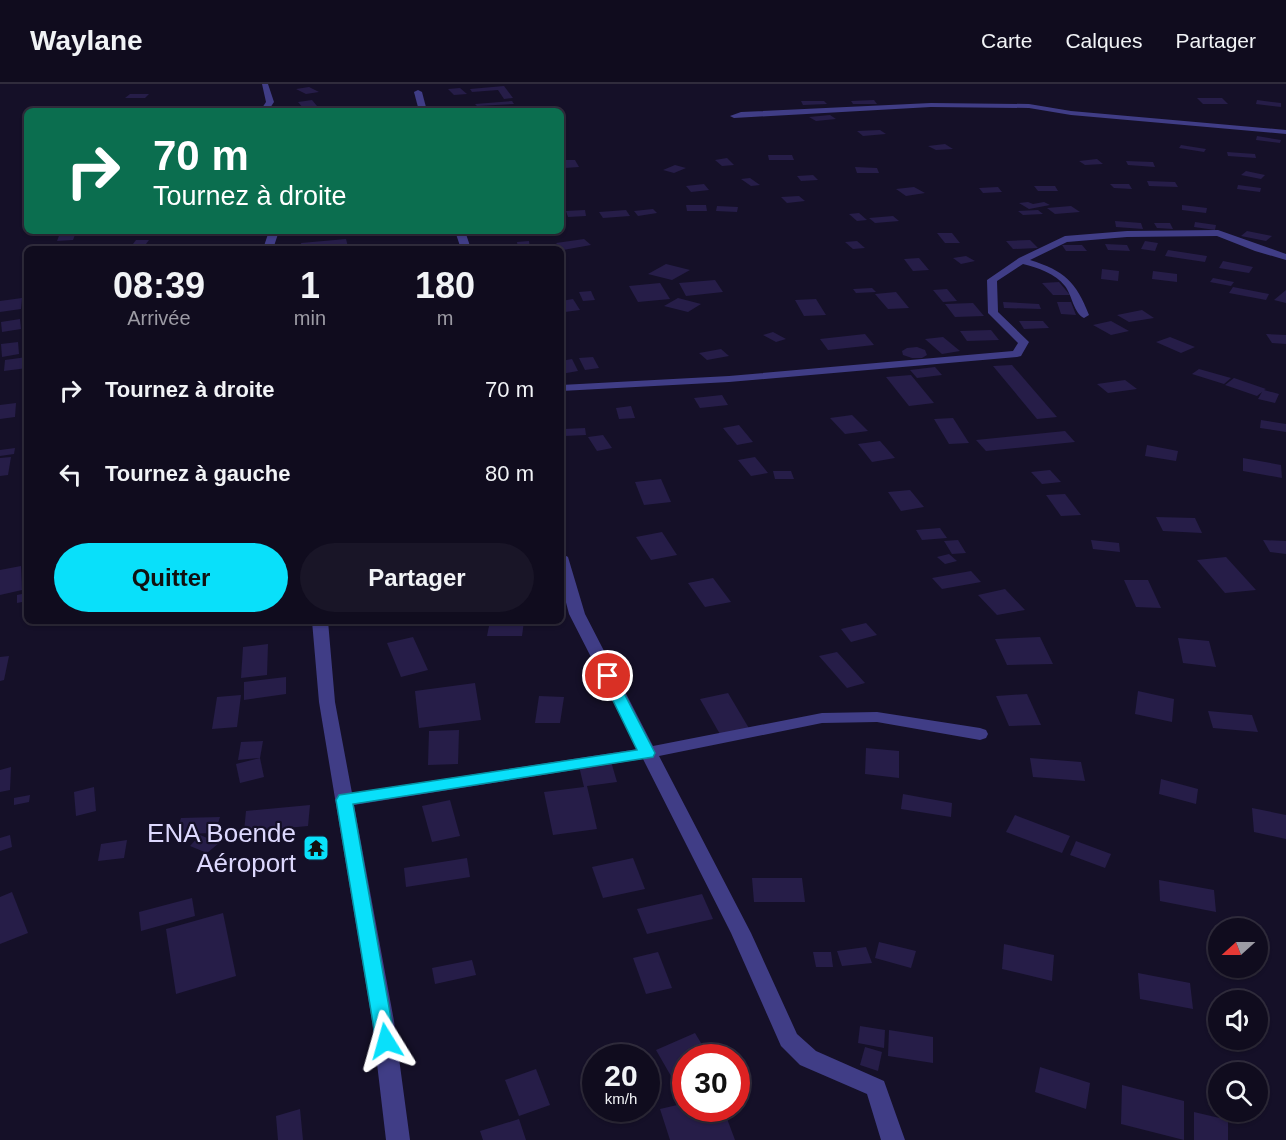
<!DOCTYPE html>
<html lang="fr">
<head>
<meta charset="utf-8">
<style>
  :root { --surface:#100c1e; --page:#191527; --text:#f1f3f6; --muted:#9c9ba4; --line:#302c3c; --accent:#09e0fa }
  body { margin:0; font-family:Arial,sans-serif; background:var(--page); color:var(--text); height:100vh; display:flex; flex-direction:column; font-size:22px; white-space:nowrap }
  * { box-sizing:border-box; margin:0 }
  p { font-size:20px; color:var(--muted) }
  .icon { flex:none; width:33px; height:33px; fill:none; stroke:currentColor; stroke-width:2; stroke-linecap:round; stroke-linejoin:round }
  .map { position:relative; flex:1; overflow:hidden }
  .drawer { position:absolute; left:24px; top:162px; width:540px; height:378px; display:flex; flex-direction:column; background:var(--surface); border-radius:9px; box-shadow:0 2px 4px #0004,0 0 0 2px var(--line) }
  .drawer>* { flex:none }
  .top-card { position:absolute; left:24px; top:24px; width:540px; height:126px; border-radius:9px; box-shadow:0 2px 4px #0004,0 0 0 2px var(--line); background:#0b6e4f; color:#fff; overflow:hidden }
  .needle { width:39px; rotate:249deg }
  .tools { position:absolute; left:1208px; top:834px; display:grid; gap:12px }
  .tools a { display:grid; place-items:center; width:60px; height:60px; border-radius:50%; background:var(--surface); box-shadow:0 2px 4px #0004,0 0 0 2px var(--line); font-size:30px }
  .speed { position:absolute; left:582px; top:960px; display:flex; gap:12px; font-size:30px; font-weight:700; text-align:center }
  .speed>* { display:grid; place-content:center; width:78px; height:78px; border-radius:50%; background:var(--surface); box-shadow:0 2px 4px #0004,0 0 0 2px var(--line); line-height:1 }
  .speed small { font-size:15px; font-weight:400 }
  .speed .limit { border:9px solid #d22; background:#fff; color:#111 }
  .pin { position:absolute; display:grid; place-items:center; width:51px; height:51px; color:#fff; margin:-26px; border:3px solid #fff; border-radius:50%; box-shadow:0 2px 6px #0007 }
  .me { position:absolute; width:66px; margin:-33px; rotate:352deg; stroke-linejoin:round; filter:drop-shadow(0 0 4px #0008) }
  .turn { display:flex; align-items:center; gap:21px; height:126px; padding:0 30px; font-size:27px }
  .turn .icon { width:78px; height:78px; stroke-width:2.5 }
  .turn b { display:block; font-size:42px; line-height:51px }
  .eta { display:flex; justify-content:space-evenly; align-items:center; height:102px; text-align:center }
  .eta b { font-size:36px; font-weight:800; line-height:42px }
  .primary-button { display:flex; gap:12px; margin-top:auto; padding:12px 30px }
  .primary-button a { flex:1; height:69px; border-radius:36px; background:var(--accent); color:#111; font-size:24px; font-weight:800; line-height:69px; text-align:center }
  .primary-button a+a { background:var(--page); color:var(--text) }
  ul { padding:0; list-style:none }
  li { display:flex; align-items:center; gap:18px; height:84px; padding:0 30px }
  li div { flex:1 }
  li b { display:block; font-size:22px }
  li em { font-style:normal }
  header { display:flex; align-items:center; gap:36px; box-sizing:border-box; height:84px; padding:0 30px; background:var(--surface); border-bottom:2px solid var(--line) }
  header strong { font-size:28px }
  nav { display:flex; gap:33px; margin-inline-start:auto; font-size:21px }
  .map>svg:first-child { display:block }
  .building { fill:#261d48 }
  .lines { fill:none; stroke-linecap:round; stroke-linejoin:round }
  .minor { fill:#403d86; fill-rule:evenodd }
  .route { fill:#09e0fa; stroke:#0692a2; stroke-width:1.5 }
  .labels { text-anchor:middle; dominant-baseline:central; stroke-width:4.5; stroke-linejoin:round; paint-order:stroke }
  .near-poi-label { font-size:26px; fill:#ddd8fe; stroke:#151028; text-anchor:end }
</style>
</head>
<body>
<header>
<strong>Waylane</strong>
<nav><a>Carte</a><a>Calques</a><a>Partager</a></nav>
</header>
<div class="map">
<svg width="1286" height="1056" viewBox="0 0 1286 1056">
  <rect width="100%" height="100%" fill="#151028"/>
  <!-- building -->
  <g class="building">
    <path d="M504 2 513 14 504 15 498 6 472 8 470 5Z"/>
    <path d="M309 3 319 8 306 10 296 5Z"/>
    <path d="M460 4 467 10 454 11 448 5Z"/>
    <path d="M130 10H149L145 14H125Z"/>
    <path d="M1197 14H1222L1228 20H1203Z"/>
    <path d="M312 16 317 22 303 24 298 18Z"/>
    <path d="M874 16 877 20H853L851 17Z"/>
    <path d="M1257 16 1281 19V23L1256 20Z"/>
    <path d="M512 17 514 20 477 22 475 20Z"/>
    <path d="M801 17H824L827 20 803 21Z"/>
    <path d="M830 31 836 35 816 37 809 33Z"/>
    <path d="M880 46 886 50 863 52 857 47Z"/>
    <path d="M1257 52 1281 56 1280 59 1256 56Z"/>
    <path d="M945 60 953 65 936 66 928 62Z"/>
    <path d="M1181 61 1206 65 1204 68 1179 64Z"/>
    <path d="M1227 68 1255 70 1256 74 1228 72Z"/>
    <path d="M768 71H792L794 76H769Z"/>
    <path d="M727 74 734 81 722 82 715 76Z"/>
    <path d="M1097 75 1103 80 1085 81 1079 77Z"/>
    <path d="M561 76H575L579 83 565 84Z"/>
    <path d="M1126 77 1153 78 1155 83 1128 81Z"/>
    <path d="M675 81 686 84 674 89 663 86Z"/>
    <path d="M855 83 877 84 879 89H857Z"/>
    <path d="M1246 87 1265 91 1261 95 1241 91Z"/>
    <path d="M813 91 818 96 801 97 797 92Z"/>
    <path d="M750 94 760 101 751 102 741 95Z"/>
    <path d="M1147 97 1175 98 1178 103 1149 102Z"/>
    <path d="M704 100 709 106 691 108 686 102Z"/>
    <path d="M1110 100H1129L1132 105 1114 104Z"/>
    <path d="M1238 101 1261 104 1260 108 1237 105Z"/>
    <path d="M1034 102H1055L1058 107H1038Z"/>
    <path d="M914 103 925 109 906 112 896 105Z"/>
    <path d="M998 103 1002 108 983 109 979 104Z"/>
    <path d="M799 112 805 117 787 119 781 113Z"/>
    <path d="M1028 118 1033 120 1044 118 1050 121 1029 125 1019 119Z"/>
    <path d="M686 121H706L707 127H687Z"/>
    <path d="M1182 121 1207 124 1206 129 1182 126Z"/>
    <path d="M717 122 738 123 737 128 716 127Z"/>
    <path d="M1071 122 1080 128 1055 130 1047 124Z"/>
    <path d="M653 125 657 129 638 132 634 127Z"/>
    <path d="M585 126 586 132 568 133 566 127Z"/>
    <path d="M626 126 630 132 603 134 599 128Z"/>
    <path d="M1038 126 1043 130 1023 131 1018 127Z"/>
    <path d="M859 129 867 136 857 137 849 130Z"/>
    <path d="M893 132 899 137 875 139 869 134Z"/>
    <path d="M1115 137 1141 139 1143 145 1116 143Z"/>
    <path d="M1195 138 1216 141 1215 146 1194 143Z"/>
    <path d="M1154 139H1170L1173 145 1157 144Z"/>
    <path d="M1247 147 1272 152 1266 157 1241 152Z"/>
    <path d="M76 148 73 156 57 157 60 149Z"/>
    <path d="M937 149H952L960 159H945Z"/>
    <path d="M346 155 348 163 302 165 301 159Z"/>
    <path d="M584 155 591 161 563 166 556 159Z"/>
    <path d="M136 156H149L143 164H130Z"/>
    <path d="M1030 156 1038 164 1013 165 1006 157Z"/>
    <path d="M529 157 530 165H518L517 158Z"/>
    <path d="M857 157 865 164 853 165 845 158Z"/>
    <path d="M1145 157 1158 159 1155 167 1141 165Z"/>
    <path d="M1105 160 1127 161 1130 167 1108 166Z"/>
    <path d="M1062 161H1082L1087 167H1066Z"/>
    <path d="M1168 166 1207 172 1205 178 1165 172Z"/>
    <path d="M966 172 975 177 961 180 953 174Z"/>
    <path d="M919 174 929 186 913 187 904 175Z"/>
    <path d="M1223 177 1253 183 1249 189 1219 184Z"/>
    <path d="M666 180 690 186 672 196 648 190Z"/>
    <path d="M1102 185 1119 187 1118 197 1101 195Z"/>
    <path d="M1153 187 1177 190V198L1152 195Z"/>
    <path d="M1213 194 1234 198 1231 202 1210 198Z"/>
    <path d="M715 196 723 208 686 212 679 199Z"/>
    <path d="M1059 198 1070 211H1053L1042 199Z"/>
    <path d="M660 199 670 215 638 218 629 202Z"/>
    <path d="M1233 203 1269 210 1266 216 1229 209Z"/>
    <path d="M872 204 876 208 856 209 853 205Z"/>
    <path d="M947 205 957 217 943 218 933 206Z"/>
    <path d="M1286 206V219L1274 216Z"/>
    <path d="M591 207 595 216 583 217 579 208Z"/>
    <path d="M896 208 909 224 888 225 875 210Z"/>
    <path d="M22 214 21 225 0 228V217Z"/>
    <path d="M678 214 701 220 688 228 664 222Z"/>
    <path d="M573 215 580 226 565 228 561 217Z"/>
    <path d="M816 215 826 231 804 232 795 216Z"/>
    <path d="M1003 218 1039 220 1041 225 1004 224Z"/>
    <path d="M1057 218H1071L1076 231 1061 230Z"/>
    <path d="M973 219 984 232 955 233 945 220Z"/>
    <path d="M1142 226 1154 234 1129 238 1117 231Z"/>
    <path d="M20 235 21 245 2 248 1 238Z"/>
    <path d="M1019 237H1043L1049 244 1024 245Z"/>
    <path d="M1111 237 1129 247 1111 251 1093 241Z"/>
    <path d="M991 246 999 256 967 257 960 247Z"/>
    <path d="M773 248 786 255 776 258 763 251Z"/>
    <path d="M865 250 874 261 828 266 820 255Z"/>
    <path d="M1266 250 1286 251V260L1272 259Z"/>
    <path d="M943 253 960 267 942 270 925 255Z"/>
    <path d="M1170 253 1195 263 1181 269 1156 258Z"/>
    <path d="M18 258 19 270 2 273 1 260Z"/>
    <path d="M917 263 925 266 927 271 922 274H912L903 271 902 267 907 264Z"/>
    <path d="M721 265 729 272 707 276 699 269Z"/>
    <path d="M27 273V284L4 287 5 276Z"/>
    <path d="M593 273 599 284 585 286 579 274Z"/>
    <path d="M572 275 578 287 561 290V277Z"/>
    <path d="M1012 281 1057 333 1037 335 993 282Z"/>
    <path d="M935 283 942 291 917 294 910 286Z"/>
    <path d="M1199 285 1231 294 1224 300 1192 290Z"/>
    <path d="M911 291 934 319 909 322 886 293Z"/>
    <path d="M1234 294 1266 305 1264 306 1279 310 1275 319 1258 315 1262 308 1257 312 1225 301Z"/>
    <path d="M1125 296 1137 305 1108 309 1097 300Z"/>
    <path d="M722 311 728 321 700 324 694 314Z"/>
    <path d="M16 319 15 333 0 335V321Z"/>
    <path d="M631 322 635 334 619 335 616 324Z"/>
    <path d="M852 331 868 347 845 350 830 334Z"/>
    <path d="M953 334 969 359 949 360 934 335Z"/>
    <path d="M1261 336 1286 340V348L1260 344Z"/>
    <path d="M739 341 753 358 737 361 723 344Z"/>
    <path d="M585 344 586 351 565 352 564 345Z"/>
    <path d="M1065 347 1075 358 986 367 976 356Z"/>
    <path d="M603 351 612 364 597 367 588 353Z"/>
    <path d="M880 357 895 374 872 378 858 360Z"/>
    <path d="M1147 361 1178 367 1176 377 1145 372Z"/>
    <path d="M15 364 14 370 0 372V366Z"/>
    <path d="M11 373 8 391 0 392V374Z"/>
    <path d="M755 373 768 389 751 392 738 376Z"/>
    <path d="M1243 374 1281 381 1282 394 1243 387Z"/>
    <path d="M1050 386 1061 398 1042 400 1031 388Z"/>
    <path d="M773 387H791L794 395H775Z"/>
    <path d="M661 395 671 418 644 421 635 398Z"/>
    <path d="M910 406 924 423 901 427 888 408Z"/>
    <path d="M1065 410 1081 431 1061 432 1046 411Z"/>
    <path d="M1156 433 1195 434 1202 449 1163 447Z"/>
    <path d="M940 444 947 454 922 456 916 446Z"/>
    <path d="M662 448 677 471 651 476 636 453Z"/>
    <path d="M958 456 966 469 952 470 944 457Z"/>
    <path d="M1091 456 1119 459 1120 468 1093 465Z"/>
    <path d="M1263 456 1286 457V470L1270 468Z"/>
    <path d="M949 470 957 477 945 480 937 473Z"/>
    <path d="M1226 473 1256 506 1225 509 1197 476Z"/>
    <path d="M21 482 22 506 0 511V486Z"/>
    <path d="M971 487 981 498 942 505 932 494Z"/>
    <path d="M713 494 731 518 705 523 688 499Z"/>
    <path d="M1124 496H1148L1161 524 1136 523Z"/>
    <path d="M1005 505 1025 526 997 531 978 511Z"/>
    <path d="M27 509V517L17 519V511Z"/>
    <path d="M490 537H524L522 552H487Z"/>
    <path d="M866 539 877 551 851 558 841 545Z"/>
    <path d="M413 553 428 586 401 593 387 559Z"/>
    <path d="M1040 553 1053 580 1007 581 995 555Z"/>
    <path d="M1178 554 1209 557 1216 583 1183 579Z"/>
    <path d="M268 560 267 591 241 594 243 563Z"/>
    <path d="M837 568 865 599 847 604 819 572Z"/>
    <path d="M9 572 4 596 0 597V573Z"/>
    <path d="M286 593V610L244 616V598Z"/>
    <path d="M475 599 481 636 419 644 415 607Z"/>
    <path d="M1138 607 1174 615 1172 638 1135 630Z"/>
    <path d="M728 609 750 646 721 652 700 615Z"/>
    <path d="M1027 610 1041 641 1009 642 996 612Z"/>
    <path d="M241 611 237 643 212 645 217 613Z"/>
    <path d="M539 612 564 613 560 639H535Z"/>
    <path d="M1208 627 1252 631 1258 648 1213 644Z"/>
    <path d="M459 646 458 680 428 681 429 647Z"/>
    <path d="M263 657 260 674 238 676 241 658Z"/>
    <path d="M866 664 899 667V694L865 690Z"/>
    <path d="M260 674 264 693 240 699 236 680Z"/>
    <path d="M610 674 617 698 587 702 597 745 553 751 544 708 584 703 578 678Z"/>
    <path d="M1030 674 1081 678 1085 697 1033 693Z"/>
    <path d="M11 683 10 706 0 708V686Z"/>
    <path d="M1161 695 1198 705 1196 720 1159 710Z"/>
    <path d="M94 703 96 727 76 732 74 708Z"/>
    <path d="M903 710 952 719 951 733 901 725Z"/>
    <path d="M30 711 29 718 14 721V714Z"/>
    <path d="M450 716 460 752 432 758 422 722Z"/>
    <path d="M310 721 308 742 244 748 246 727Z"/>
    <path d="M1252 724 1286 731V755L1254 748Z"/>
    <path d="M1015 731 1070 752 1062 769 1006 748Z"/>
    <path d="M220 733 215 749 176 750 181 734Z"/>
    <path d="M10 751 12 763 0 767V754Z"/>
    <path d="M200 751 219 759 207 769 190 762Z"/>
    <path d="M127 756 124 774 98 777 101 760Z"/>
    <path d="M1076 757 1111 770 1105 784 1070 771Z"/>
    <path d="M467 774 470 793 406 803 404 784Z"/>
    <path d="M633 774 645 805 603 814 592 783Z"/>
    <path d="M752 794H802L805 818H754Z"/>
    <path d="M1159 796 1214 806 1216 828 1160 817Z"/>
    <path d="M12 808 28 849 0 860V813Z"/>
    <path d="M702 810 713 835 647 850 637 825Z"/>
    <path d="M192 814 195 832 141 847 139 828Z"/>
    <path d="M223 829 236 892 176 910 166 845Z"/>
    <path d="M879 858 916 867 911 884 875 874Z"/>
    <path d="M1004 860 1054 871 1052 897 1002 885Z"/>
    <path d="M866 863 872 879 842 882 837 867Z"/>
    <path d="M658 868 672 904 646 910 633 874Z"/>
    <path d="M813 868H831L833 883H816Z"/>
    <path d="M472 876 476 891 435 900 432 884Z"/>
    <path d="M1138 889 1190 899 1193 925 1140 915Z"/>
    <path d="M860 942 885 946 884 964 858 959Z"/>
    <path d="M889 946 933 953V979L888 972Z"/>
    <path d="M695 949 710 974H686V995L675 999 656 966Z"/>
    <path d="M865 963 882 968 878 987 860 981Z"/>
    <path d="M1040 983 1090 999 1086 1025 1035 1008Z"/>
    <path d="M536 985 550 1021 519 1032 505 996Z"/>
    <path d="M1122 1001 1184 1017V1056L1121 1040Z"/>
    <path d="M686 1019V1024H723L735 1056H670L660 1025Z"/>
    <path d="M300 1025 303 1056H278L276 1032Z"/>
    <path d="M1194 1028 1228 1036V1056H1194Z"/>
    <path d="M519 1035 526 1056H483L480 1047Z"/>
  </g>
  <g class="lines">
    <!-- minor -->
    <g class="minor">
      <path d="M262 0H268L274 18 268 27H260L266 18Z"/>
      <path d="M418 6 422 8 427 27H419L414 8Z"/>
      <path d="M931 19 1029 20 1071 27 1286 46V50L1071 31 1029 24 931 23 734 34 730 32 741 28Z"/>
      <path d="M1218 146 1286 170V176L1255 167 1217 152 1127 153 1067 158 1030 176C1065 187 1076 198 1089 231L1084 234C1074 230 1072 211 1065 202 1055 189 1038 184 1023 180L997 197 998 228 1029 258 1021 272 1017 273 729 298 561 307V301L729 292 1013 267 1018 259 988 229 987 196 1019 174 1065 152 1127 147Z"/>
      <path d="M269 147H279L273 165H263Z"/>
      <path d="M455 147H465L471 165H461Z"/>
      <path d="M561 469 568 473 585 530 653 662 822 629 877 628 980 644 986 646 988 650 986 654 980 656 877 638 822 639 659 672 751 849 797 950 816 967 884 997 905 1056H881L867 1010 800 981 781 962 731 849 643 675 354 721 394 937 410 1056H386L372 937 319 618 312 537H328L335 618 352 709 638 665 569 530 561 499Z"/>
    </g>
  </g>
  <!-- route -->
  <path class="route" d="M608 587 615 592 655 669 653 673 353 720 395 957 392 962 386 965 379 962 376 957 336 716 339 711 637 666 601 592Z"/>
  <!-- icons -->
  <defs>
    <g id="temple-square" transform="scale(1.35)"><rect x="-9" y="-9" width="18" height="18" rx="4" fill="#09e0fa" stroke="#151028"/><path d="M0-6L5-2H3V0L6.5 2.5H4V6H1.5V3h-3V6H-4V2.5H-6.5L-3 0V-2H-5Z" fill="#111"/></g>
  </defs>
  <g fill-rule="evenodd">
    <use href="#temple-square" x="316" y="764"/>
  </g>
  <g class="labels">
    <!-- near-poi labels -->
    <g class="near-poi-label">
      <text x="296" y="749">ENA Boende<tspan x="296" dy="30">Aéroport</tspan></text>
    </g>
  </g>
</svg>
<div class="tools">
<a><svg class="needle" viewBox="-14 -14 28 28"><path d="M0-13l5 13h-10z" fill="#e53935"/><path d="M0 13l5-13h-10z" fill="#9c9ba4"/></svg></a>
<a><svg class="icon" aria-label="sound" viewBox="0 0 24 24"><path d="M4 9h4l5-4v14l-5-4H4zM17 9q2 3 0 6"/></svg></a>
<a><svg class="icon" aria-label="search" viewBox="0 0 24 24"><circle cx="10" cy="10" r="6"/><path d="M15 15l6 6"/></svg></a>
</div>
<div class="speed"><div>20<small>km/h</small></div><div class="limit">30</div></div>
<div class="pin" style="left:608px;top:592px;background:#d93025"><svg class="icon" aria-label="arrive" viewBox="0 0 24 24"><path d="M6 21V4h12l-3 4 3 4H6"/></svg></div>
<svg class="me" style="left:386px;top:957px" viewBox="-20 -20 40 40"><path d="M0-17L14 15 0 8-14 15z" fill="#09e0fa" stroke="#fff" stroke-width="4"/></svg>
<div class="top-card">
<div class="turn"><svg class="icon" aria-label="right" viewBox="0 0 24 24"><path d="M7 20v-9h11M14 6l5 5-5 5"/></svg><div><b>70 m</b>Tournez à droite</div></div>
</div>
<section class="drawer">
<div class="eta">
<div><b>08:39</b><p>Arrivée</p></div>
<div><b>1</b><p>min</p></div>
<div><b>180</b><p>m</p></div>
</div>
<ul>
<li><svg class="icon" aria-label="right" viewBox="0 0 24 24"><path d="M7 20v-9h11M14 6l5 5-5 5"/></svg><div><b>Tournez à droite</b></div><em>70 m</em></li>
<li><svg class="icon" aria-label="left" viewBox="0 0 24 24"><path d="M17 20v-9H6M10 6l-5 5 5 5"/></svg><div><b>Tournez à gauche</b></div><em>80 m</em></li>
</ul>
<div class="primary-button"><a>Quitter</a><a>Partager</a></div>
</section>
</div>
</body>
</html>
